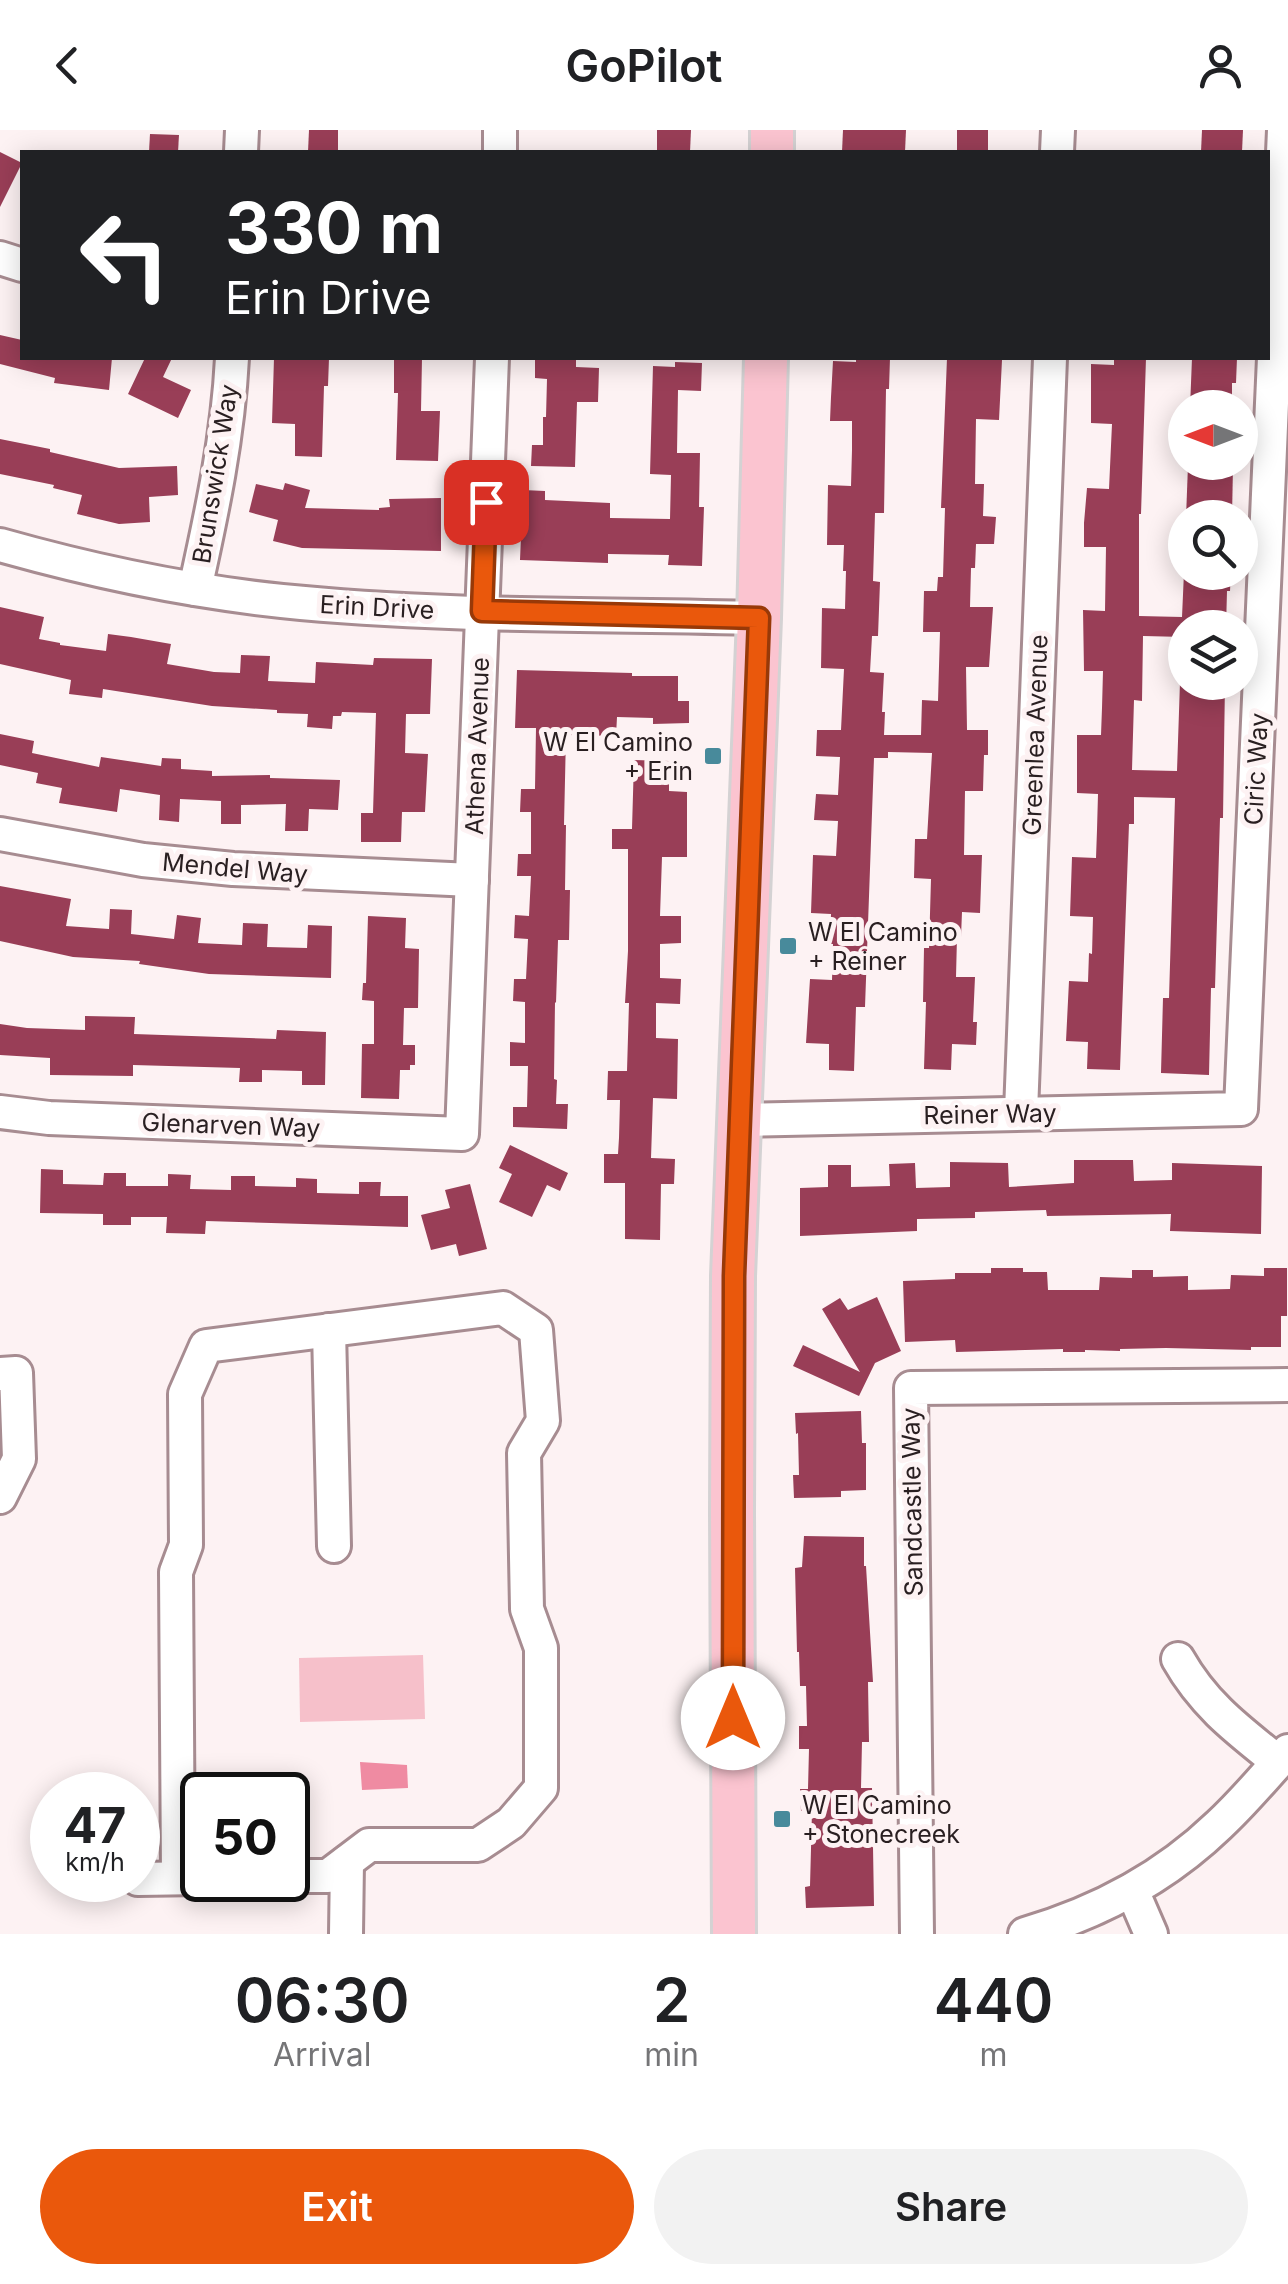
<!DOCTYPE html>
<html lang="en">
<head>
<meta charset="utf-8">
<style>
  :root { --surface:#fff; --page:#f2f2f2; --text:#202124; --muted:#757577; --accent:#ea580c }
  body { margin:0; font-family:Inter,sans-serif; background:var(--page); color:var(--text); height:100vh; display:flex; flex-direction:column; font-size:38px; white-space:nowrap }
  * { box-sizing:border-box; margin:0 }
  p { font-size:32px; color:var(--muted) }
  .icon { flex:none; width:55px; height:55px; fill:none; stroke:currentColor; stroke-width:2; stroke-linecap:round; stroke-linejoin:round }
  .map { position:relative; height:1804px; overflow:hidden }
  .details { display:flex; flex-direction:column; background:var(--surface); flex:1 }
  .details>* { flex:none }
  .top-card { position:absolute; left:20px; top:20px; width:1250px; height:210px; border-radius:0px; box-shadow:0 5px 25px #0003; background:#202124; color:#fff; overflow:hidden }
  .needle { width:65px; rotate:270deg }
  .tools { position:absolute; left:1168px; top:260px; display:grid; gap:20px }
  .tools a { display:grid; place-items:center; width:90px; height:90px; border-radius:50%; background:var(--surface); box-shadow:0 5px 25px #0003; font-size:50px }
  .speed { position:absolute; left:30px; top:1642px; display:flex; gap:20px; font-size:50px; font-weight:700; text-align:center }
  .speed>* { display:grid; place-content:center; width:130px; height:130px; border-radius:50%; background:var(--surface); box-shadow:0 5px 25px #0003; line-height:1 }
  .speed small { font-size:25px; font-weight:400 }
  .speed .limit { border:5px solid #111; border-radius:15px; background:#fff; color:#111 }
  .pin { position:absolute; display:grid; place-items:center; width:85px; height:85px; color:#fff; margin:-42px; border-radius:20px; box-shadow:0 5px 15px #0006 }
  .me { position:absolute; width:110px; margin:-55px; rotate:0deg; stroke-linejoin:round; filter:drop-shadow(0 0 8px #0008) }
  .turn { display:flex; align-items:center; gap:35px; height:210px; padding:0 40px; font-size:45px }
  .turn .icon { width:130px; height:130px; stroke-width:2.5 }
  .turn b { display:block; font-size:70px; line-height:85px }
  .eta { display:flex; justify-content:space-evenly; align-items:center; height:170px; text-align:center }
  .eta b { font-size:60px; font-weight:600; line-height:70px }
  .cta { display:flex; gap:20px; margin-top:auto; padding:20px 40px }
  .cta a { flex:1; height:115px; border-radius:60px; background:var(--accent); color:#fff; font-size:40px; font-weight:600; line-height:115px; text-align:center }
  .cta a+a { background:var(--page); color:var(--text) }
  header { display:flex; justify-content:space-between; align-items:center; height:130px; padding:0 40px; background:var(--surface); font-size:45px; font-weight:600 }
  .map>svg:first-child { display:block }
  .green { fill:#f6c0ca }
  .water { fill:#ef8ba2 }
  .building { fill:#993e57 }
  .lines { fill:none; stroke-linecap:round; stroke-linejoin:round }
  .minor-casing { stroke:#a78c91; stroke-width:38 }
  .major-casing { stroke:#d4d2d3; stroke-width:48 }
  .minor { stroke:#fff; stroke-width:32 }
  .major { stroke:#fbc4d0; stroke-width:42 }
  .route-casing { stroke:#983908; stroke-width:25 }
  .route { stroke:#ea580c; stroke-width:18 }
  .poi-dot { fill:#488a9b; stroke:#fdf2f3; stroke-width:4 }
  .labels { text-anchor:middle; dominant-baseline:central; stroke-width:10; stroke-linejoin:round; paint-order:stroke }
  .street-label { font-size:25px; fill:#291f21; stroke:#fdf2f3 }
  .poi-label { font-size:25px; fill:#291f21; stroke:#fdf2f3; text-anchor:start }
</style>
</head>
<body>
<header><svg class="icon" aria-label="back" viewBox="0 0 24 24"><path d="M15 5l-7 7 7 7"/></svg>GoPilot<svg class="icon" aria-label="person" viewBox="0 0 24 24"><circle cx="12" cy="8" r="4"/><path d="M4 21q1-7 8-7t8 7"/></svg></header>
<div class="map">
<svg width="1288" height="1804" viewBox="0 0 1288 1804">
  <rect width="100%" height="100%" fill="#fdf2f3"/>
  <!-- green -->
  <path class="green" d="M423 1525 425 1589 300 1592 299 1528Z"/>
  <!-- water -->
  <path class="water" d="M360 1632 407 1635 408 1658 362 1660Z"/>
  <!-- building -->
  <g class="building">
    <path d="M309 0H338V22H308Z"/>
    <path d="M657 0H691L690 22H657Z"/>
    <path d="M843 0H906L905 22H842Z"/>
    <rect x="957" y="0" width="31" height="22"/>
    <path d="M1202 0H1243L1242 22H1201Z"/>
    <path d="M150 4 179 5 178 22H149Z"/>
    <path d="M0 22 22 33 0 77Z"/>
    <path d="M0 205 22 210V228H112L109 260 54 253 55 248 0 234Z"/>
    <path d="M145 228H172L163 247 191 260 178 288 128 264Z"/>
    <path d="M274 228H329L328 256H324L322 327 295 326V294L272 293Z"/>
    <path d="M394 228H422L421 281H440L438 331 396 330 398 263H394Z"/>
    <path d="M535 228H576V237L599 238 598 272H577L575 337 531 336 532 315H543V287H546L547 249 535 248Z"/>
    <path d="M856 228H890L889 259H886L884 383H875L873 451 880 452 878 506H872L870 542 884 543 882 582H885L884 605H921L922 570 938 571 940 502H923L924 461H937L938 447H943L945 378H941L947 228 1002 230 999 290 976 289 975 354H984L983 386 996 387 994 414H976L975 438H971L970 477H993L989 537H966L967 600H988V625H984L983 661H965L964 725H982L980 783 962 782 961 807H957L956 847H975L973 892H977L976 915 952 914 951 940 924 939 926 872H923L924 818H929L931 749 914 748 915 709H927L932 623 888 622V628H874L865 877H856L854 941 829 940V914L806 913 810 849 832 850 833 814H830L831 784 811 783 813 725 836 726 838 691 814 690 816 664 838 665 840 627 816 626 817 600H841L844 539 821 538 822 478 845 479 846 441H843L844 415H827L828 355 851 356 852 320V291H830L831 267 833 231 856 232Z"/>
    <path d="M1114 228H1146L1141 384H1139V486L1182 487 1184 442H1231L1230 461H1227L1226 498H1185V507L1143 506 1142 571 1134 570 1132 640 1177 641 1180 552H1225L1223 688H1220L1215 858H1211L1209 945 1161 943 1163 868H1169L1175 668 1134 667V694H1129L1120 940 1087 939 1088 912 1066 911 1069 851 1088 852 1089 823 1092 824 1093 787 1070 786 1072 727 1096 728 1097 700 1098 664 1077 663V605H1101L1102 578 1103 541H1084L1083 480 1105 481 1106 417H1084V393L1087 358 1109 359 1112 294 1091 293V234L1114 235Z"/>
    <path d="M1192 228H1237L1236 253H1232V278H1190Z"/>
    <path d="M675 232 702 233 701 261 678 260 677 323H700L699 377H704L702 436 668 435 669 425 608 424V433L520 430 523 360 545 361V370L610 373V388L670 389 671 345 650 344 653 236 675 237Z"/>
    <path d="M0 309 50 319V322L119 338 177 336 178 365 149 367 150 392 119 394 77 384 82 365 53 358 54 355 0 344Z"/>
    <path d="M1188 335 1233 336 1232 388H1186Z"/>
    <path d="M285 353 310 360 305 378 379 380V378L390 377 389 369 441 368V421L302 418 273 411 278 390 249 382 256 354 283 360Z"/>
    <path d="M0 477 44 487 39 509 60 513V515L106 521 108 504 131 507 171 514 167 534 214 542 240 543 241 525 270 526 268 551 315 553 316 532 373 535 374 528 432 529 430 584H406L405 623 428 624 425 682H402L401 712H361V683H373L376 583 342 582 341 586H333L332 599 307 597 308 584 277 583V580L212 576 103 559 102 568 69 564 71 550 0 534Z"/>
    <path d="M517 540 632 543V546H678V571H689V593L653 594V588L617 587 616 606 566 605 564 695H566L565 760H570L569 810H558L556 873 555 872 554 949 557 950 556 974H568L567 999 513 997V977H527L528 936H510V912L525 913V872L513 871 514 849H526L528 809 514 808 515 785 529 786 531 746H517L518 724H531V682H520L521 659H535L536 598H515Z"/>
    <path d="M0 604 34 611 32 623 99 637 101 627 161 636 162 628 181 629V639L212 641V646L270 645V648L340 650 338 680 309 679 308 701H285L286 674 241 675V694H221V671L180 669 179 692 159 690 160 665 120 659 117 682 59 673 62 658 36 653 38 643 0 635Z"/>
    <path d="M634 630 669 631V661L687 662V727H662L660 786H681V813L660 814V848L681 849 680 874 656 873V908L678 909 677 969 653 968 651 1028 675 1029 674 1054H661L660 1110 625 1109V1053H604V1024H618L619 1008 620 970H607L608 941H627L629 873H625L628 821V719H612V699H632Z"/>
    <path d="M0 756 71 769 66 796 109 799 110 779 132 780 131 804 174 809 177 785 201 788 198 813 242 815 243 793 268 794 267 817 307 818 308 795 332 796 331 848 209 844 139 834 140 831 73 827 0 811Z"/>
    <path d="M368 786 406 788 405 818 419 819 418 878H404L403 915H415V935H410V940H400L399 969 361 968 362 914H374V871L362 870 363 853H366Z"/>
    <path d="M85 886 135 887 134 904 276 909 277 900 326 902 325 955H302V941L262 940V952H239L240 938 133 935V946L50 945V928L0 925V894L27 898 85 900Z"/>
    <path d="M510 1015 568 1043 560 1061 547 1055 532 1087 499 1072 512 1044 499 1038Z"/>
    <path d="M1074 1030H1133L1134 1051 1172 1050V1033L1262 1036 1261 1104 1170 1101 1171 1084 1047 1086 1046 1080 975 1082V1088L917 1089V1101L800 1106V1058L828 1057V1035H851V1057L890 1056 889 1034 915 1033 916 1058 950 1057V1032L1008 1033 1009 1057 1074 1053Z"/>
    <path d="M41 1039 63 1040V1054L103 1055 104 1043H126V1056H168V1044L191 1045 190 1059 231 1060V1046H255V1056L296 1057V1048L317 1049V1063L359 1064V1052H381L380 1066H408V1097L206 1091 205 1104 166 1103 167 1087H131V1095H103V1084L40 1083Z"/>
    <path d="M470 1054 487 1119 459 1126 456 1114 431 1120 421 1085 450 1078 445 1060Z"/>
    <path d="M991 1138H1023V1142H1047L1048 1160H1099L1100 1147 1132 1148V1140H1153V1147L1188 1146V1160L1230 1159 1231 1145 1264 1146V1138H1287V1186H1281V1217H1251V1220L1166 1218 1120 1219V1221L1085 1220V1222H1063V1219L956 1222 955 1210 905 1212 903 1151 955 1149V1143H991Z"/>
    <path d="M877 1167 901 1221 875 1233 859 1266 793 1236 803 1215 860 1242 822 1179 840 1168 848 1180Z"/>
    <path d="M861 1281 862 1313H866V1360L841 1361V1367L794 1368 793 1345H799L798 1303 796 1304 795 1283Z"/>
    <path d="M804 1406 864 1407V1436H866L873 1552H868L869 1612H862L861 1658H872L874 1776 806 1778 805 1757 810 1756 812 1681H801L800 1659H808L809 1619H799V1596H807L806 1556H800L799 1522H797L795 1438 802 1437Z"/>
  </g>
  <g class="lines">
    <!-- minor casing -->
    <g class="minor-casing">
      <g id="minor">
        <path d="M241 22 242 0"/>
        <path d="M500 22V0"/>
        <path d="M1057 22 1058 0"/>
        <path d="M0 128 22 135"/>
        <path d="M0 415C92 441 187 461 282 471 439 487 601 484 759 488"/>
        <path d="M195 459C212 382 228 307 232 228"/>
        <path d="M0 704 143 730 233 739 472 750"/>
        <path d="M0 982 49 988 462 1004 492 228"/>
        <path d="M1021 982 1050 228"/>
        <path d="M738 990 1241 979 1284 0"/>
        <path d="M329 1200 334 1416"/>
        <path d="M0 1244 16 1243 19 1329 0 1367"/>
        <path d="M1178 1529C1204 1575 1238 1600 1278 1632"/>
        <path d="M178 1748 176 1442 186 1415 185 1264 206 1216 503 1178 536 1200 543 1291 524 1323 527 1479 541 1518V1658L511 1693 478 1715H369L328 1746H288"/>
        <path d="M138 1749 202 1748"/>
        <path d="M1132 1760 1151 1804"/>
        <path d="M346 1804 347 1732"/>
        <path d="M917 1804 911 1258 1288 1255"/>
        <path d="M1025 1804C1097 1783 1165 1747 1219 1695 1244 1672 1265 1646 1288 1621"/>
      </g>
    </g>
    <!-- major casing -->
    <g class="major-casing">
      <g id="major">
        <path d="M772 22V0"/>
        <path d="M734 1804 732 1381 733 1146 759 488 766 228"/>
      </g>
    </g>
    <!-- minor -->
    <use href="#minor" class="minor"/>
    <!-- major -->
    <use href="#major" class="major"/>
  </g>
  <g class="lines">
    <!-- route casing -->
    <g class="route-casing">
      <path id="route" d="M486 372 482 481 759 488 734 1146 733 1588"/>
    </g>
    <!-- route -->
    <use href="#route" class="route"/>
  </g>
  <!-- markers -->
  <g class="poi-dot">
    <rect x="703" y="616" width="20" height="20" rx="5"/>
    <rect x="778" y="806" width="20" height="20" rx="5"/>
    <rect x="772" y="1679" width="20" height="20" rx="5"/>
  </g>
  <g class="labels">
    <!-- street labels -->
    <g class="street-label">
      <text transform="translate(215 344) rotate(-81)">Brunswick Way</text>
      <text transform="translate(377 477) rotate(3)">Erin Drive</text>
      <text transform="translate(1035 605) rotate(-88)">Greenlea Avenue</text>
      <text transform="translate(477 616) rotate(-88)">Athena Avenue</text>
      <text transform="translate(1256 639) rotate(-87)">Ciric Way</text>
      <text transform="translate(235 738) rotate(5)">Mendel Way</text>
      <text transform="translate(990 984) rotate(-1)">Reiner Way</text>
      <text transform="translate(231 995) rotate(2)">Glenarven Way</text>
      <text transform="translate(912 1372) rotate(-91)">Sandcastle Way</text>
    </g>
    <!-- poi labels -->
    <g class="poi-label">
      <text x="693" y="612" text-anchor="end">W El Camino<tspan x="693" dy="29">+ Erin</tspan></text>
      <text x="808" y="802">W El Camino<tspan x="808" dy="29">+ Reiner</tspan></text>
      <text x="802" y="1675">W El Camino<tspan x="802" dy="29">+ Stonecreek</tspan></text>
    </g>
  </g>
</svg>
<div class="tools">
<a><svg class="needle" viewBox="-14 -14 28 28"><path d="M0-13l5 13h-10z" fill="#e53935"/><path d="M0 13l5-13h-10z" fill="#757577"/></svg></a>
<a><svg class="icon" aria-label="search" viewBox="0 0 24 24"><circle cx="10" cy="10" r="6"/><path d="M15 15l6 6"/></svg></a>
<a><svg class="icon" aria-label="layers" viewBox="0 0 24 24"><path d="M12 4l9 5-9 5-9-5zM3 14l9 5 9-5"/></svg></a>
</div>
<div class="speed"><div>47<small>km/h</small></div><div class="limit">50</div></div>
<div class="pin" style="left:486px;top:372px;background:#d93025"><svg class="icon" aria-label="arrive" viewBox="0 0 24 24"><path d="M6 21V4h12l-3 4 3 4H6"/></svg></div>
<svg class="me" style="left:733px;top:1588px" viewBox="-20 -20 40 40"><circle r="19" fill="#fff"/><path d="M0-13L10 11 0 6-10 11z" fill="#ea580c"/></svg>
<div class="top-card">
<div class="turn"><svg class="icon" aria-label="left" viewBox="0 0 24 24"><path d="M17 20v-9H6M10 6l-5 5 5 5"/></svg><div><b>330 m</b>Erin Drive</div></div>
</div>
</div>
<section class="details">
<div class="eta">
<div><b>06:30</b><p>Arrival</p></div>
<div><b>2</b><p>min</p></div>
<div><b>440</b><p>m</p></div>
</div>
<div class="cta"><a>Exit</a><a>Share</a></div>
</section>
</body>
</html>
